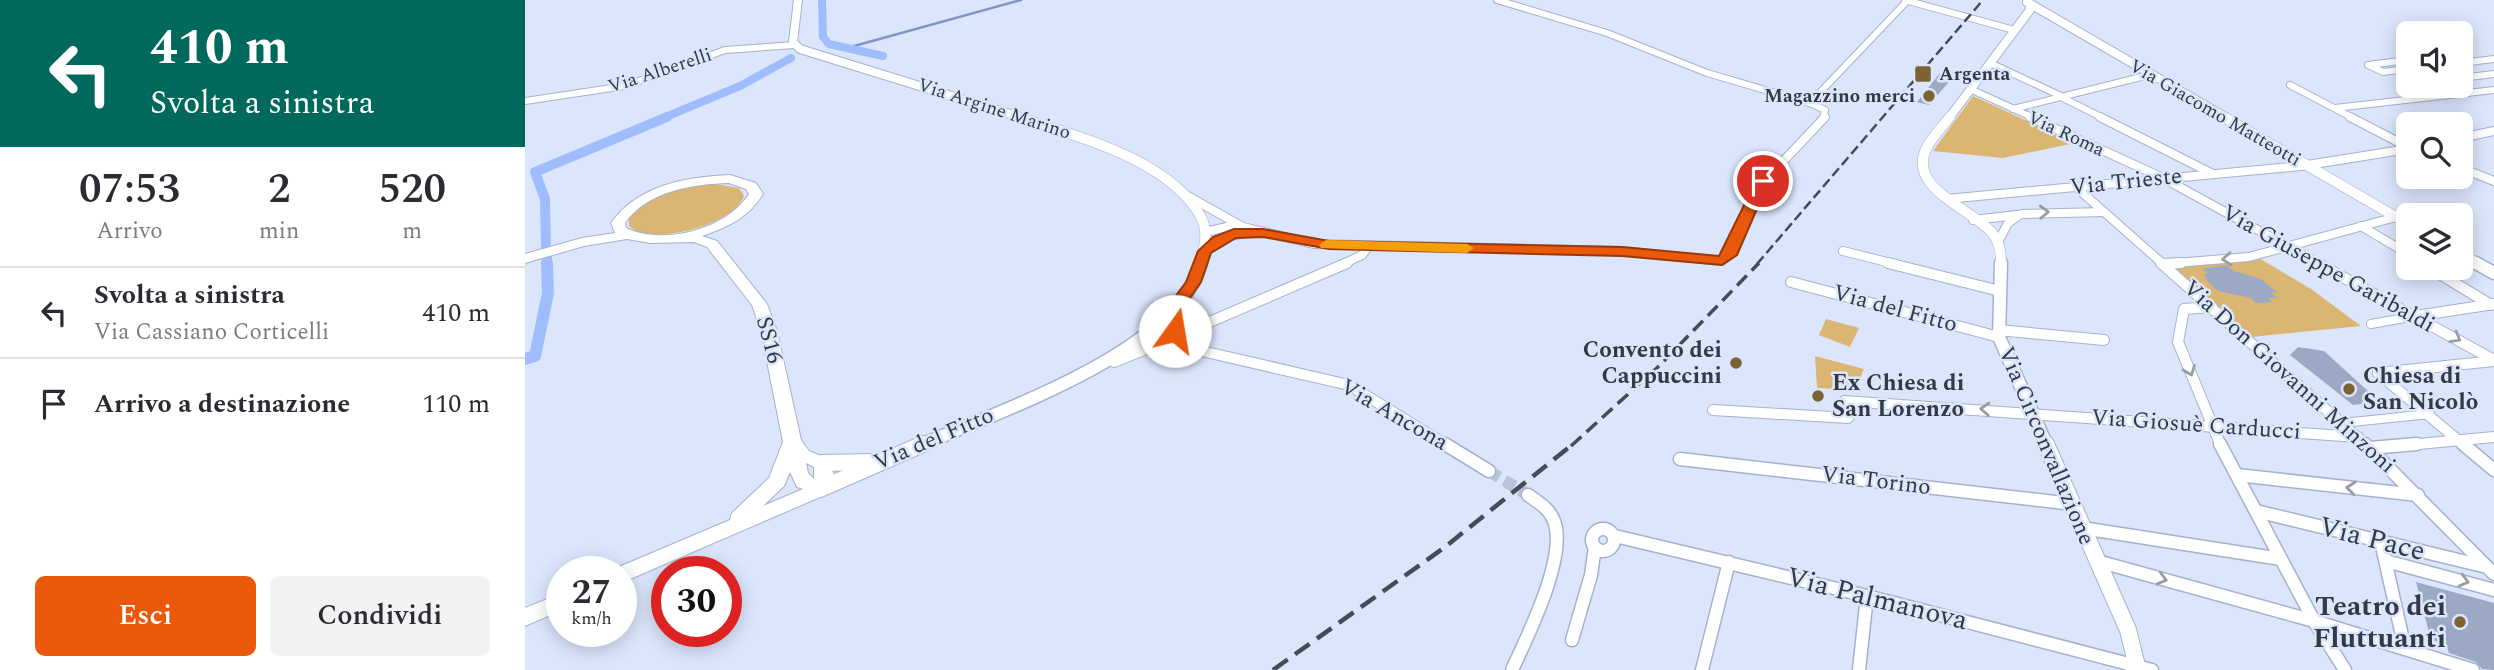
<!DOCTYPE html>
<html lang="it">
<head>
<meta charset="utf-8">
<style>
  :root { --surface:#fff; --page:#f2f2f3; --text:#2b2b33; --muted:#7c7c81; --line:#e1e1e2; --accent:#ea580c }
  body { margin:0; font-family:Spectral,serif; background:var(--page); color:var(--text); height:100vh; display:flex; flex-direction:column; font-size:26px; white-space:nowrap }
  * { box-sizing:border-box; margin:0 }
  p { font-size:23px; color:var(--muted) }
  .icon { flex:none; width:38px; height:38px; fill:none; stroke:currentColor; stroke-width:2; stroke-linecap:round; stroke-linejoin:round }
  .map { position:relative; flex:1; overflow:hidden }
  .details { display:flex; flex-direction:column; background:var(--surface); width:525px }
  .details>* { flex:none }
  .banner { background:#00695c; color:#fff; overflow:hidden }
  .buttons { position:absolute; left:1871px; top:21px; display:grid; gap:14px }
  .buttons a { display:grid; place-items:center; width:77px; height:77px; border-radius:10px; background:var(--surface); box-shadow:0 4px 18px #0003; font-size:35px }
  .speed { position:absolute; left:21px; top:556px; display:flex; gap:14px; font-size:35px; font-weight:700; text-align:center }
  .speed>* { display:grid; place-content:center; width:91px; height:91px; border-radius:50%; background:var(--surface); box-shadow:0 4px 18px #0003; line-height:1 }
  .speed small { font-size:18px; font-weight:400 }
  .speed .limit { border:10px solid #d22; background:#fff; color:#111 }
  .pin { position:absolute; display:grid; place-items:center; width:60px; height:60px; color:#fff; margin:-30px; border:4px solid #fff; border-radius:50%; box-shadow:0 2px 7px #0007 }
  .me { position:absolute; width:77px; margin:-38px; rotate:13deg; stroke-linejoin:round; filter:drop-shadow(0 0 5px #0008) }
  .turn { display:flex; align-items:center; gap:24px; height:147px; padding:0 35px; font-size:32px }
  .turn .icon { width:91px; height:91px; stroke-width:2.5 }
  .turn b { display:block; font-size:49px; line-height:60px }
  .eta { display:flex; justify-content:space-evenly; align-items:center; height:119px; text-align:center }
  .eta b { font-size:42px; font-weight:600; line-height:49px }
  .primary-button { display:flex; gap:14px; margin-top:auto; padding:14px 35px }
  .primary-button a { flex:1; height:80px; border-radius:10px; background:var(--accent); color:#fff; font-size:28px; font-weight:600; line-height:80px; text-align:center }
  .primary-button a+a { background:var(--page); color:var(--text) }
  ul { padding:0; list-style:none }
  li { display:flex; align-items:center; gap:21px; height:91px; padding:0 35px; border-top:2px solid var(--line) }
  li div { flex:1 }
  li b { display:block; font-size:26px }
  li em { font-style:normal }
  main { display:flex; flex:1; min-height:0 }
  .map>svg:first-child { display:block }
  .green { fill:#dbb672 }
  .lines { fill:none; stroke-linecap:round; stroke-linejoin:round }
  .stream { stroke:#7f95c6; stroke-width:2.5 }
  .canal-far2 { stroke:#9fbdfd; stroke-width:8 }
  .canal-far1 { stroke:#9fbdfd; stroke-width:10 }
  .canal { stroke:#9fbdfd; stroke-width:12 }
  .building { fill:#9ca9c4 }
  .minor-tunnel { stroke:#bac3d7; stroke-width:12; stroke-dasharray:12 6; stroke-linecap:butt }
  .pedestrian-casing { stroke:#a5b1cc; stroke-width:10 }
  .minor-far3-casing { stroke:#a5b1cc; stroke-width:8 }
  .minor-far2-casing { stroke:#a5b1cc; stroke-width:10 }
  .minor-far1-casing { stroke:#a5b1cc; stroke-width:12 }
  .minor-casing { stroke:#a5b1cc; stroke-width:15 }
  .tertiary-far3-casing { stroke:#a5b1cc; stroke-width:10 }
  .tertiary-far2-casing { stroke:#a5b1cc; stroke-width:11 }
  .tertiary-far1-casing { stroke:#a5b1cc; stroke-width:15 }
  .tertiary-casing { stroke:#a5b1cc; stroke-width:18 }
  .primary-casing { stroke:#a5b1cc; stroke-width:2 }
  .pedestrian { stroke:#fff; stroke-width:8 }
  .minor-far3 { stroke:#fff; stroke-width:6 }
  .minor-far2 { stroke:#fff; stroke-width:8 }
  .minor-far1 { stroke:#fff; stroke-width:10 }
  .minor { stroke:#fff; stroke-width:12 }
  .tertiary-far3 { stroke:#fff; stroke-width:8 }
  .tertiary-far2 { stroke:#fff; stroke-width:10 }
  .tertiary-far1 { stroke:#fff; stroke-width:12 }
  .tertiary { stroke:#fff; stroke-width:16 }
  .primary { fill:#fff; fill-rule:evenodd }
  .rail-far2 { stroke:#454b57; stroke-width:2.5; stroke-dasharray:10 4.5; stroke-linecap:butt }
  .rail-far1 { stroke:#454b57; stroke-width:3.5; stroke-dasharray:14 7; stroke-linecap:butt }
  .rail { stroke:#454b57; stroke-width:4.5; stroke-dasharray:18 9; stroke-linecap:butt }
  .oneway { stroke:#9a9ca2 }
  .route { fill:#ea580c; stroke:#983908; stroke-width:2 }
  .slow { fill:#f59e0b }
  .poi-dot { fill:#7c6334; stroke:#dbe6fc; stroke-width:2.5 }
  .labels { text-anchor:middle; dominant-baseline:central; stroke-width:5; stroke-linejoin:round; paint-order:stroke }
  .far-street-label { font-size:19px; fill:#343944; stroke:#dbe6fc }
  .far-poi-label { font-size:19px; font-weight:bold; fill:#343944; stroke:#dbe6fc; text-anchor:start }
  .street-label { font-size:23px; fill:#343944; stroke:#dbe6fc }
  .poi-label { font-size:23px; font-weight:bold; fill:#343944; stroke:#dbe6fc; text-anchor:start }
  .near-street-label { font-size:28px; fill:#343944; stroke:#dbe6fc }
  .near-poi-label { font-size:28px; font-weight:bold; fill:#343944; stroke:#dbe6fc; text-anchor:end }
</style>
</head>
<body>
<main>
<section class="details">
<div class="banner">
<div class="turn"><svg class="icon" aria-label="left" viewBox="0 0 24 24"><path d="M17 20v-9H6M10 6l-5 5 5 5"/></svg><div><b>410 m</b>Svolta a sinistra</div></div>
</div>
<div class="eta">
<div><b>07:53</b><p>Arrivo</p></div>
<div><b>2</b><p>min</p></div>
<div><b>520</b><p>m</p></div>
</div>
<ul>
<li><svg class="icon" aria-label="left" viewBox="0 0 24 24"><path d="M17 20v-9H6M10 6l-5 5 5 5"/></svg><div><b>Svolta a sinistra</b><p>Via Cassiano Corticelli</p></div><em>410 m</em></li>
<li><svg class="icon" aria-label="arrive" viewBox="0 0 24 24"><path d="M6 21V4h12l-3 4 3 4H6"/></svg><div><b>Arrivo a destinazione</b></div><em>110 m</em></li>
</ul>
<div class="primary-button"><a>Esci</a><a>Condividi</a></div>
</section>
<div class="map">
<svg width="1969" height="670" viewBox="0 0 1969 670">
  <rect width="100%" height="100%" fill="#dbe6fc"/>
  <!-- green -->
  <g class="green">
    <path d="M1448 96 1550 143 1478 158 1408 151Z"/>
    <path d="M190 184 214 188 219 196C209 225 126 247 104 226V216C128 193 158 187 190 184Z"/>
    <path d="M1732 257 1786 289 1836 326 1726 337 1646 266Z"/>
    <path d="M1301 319 1334 328 1325 347 1294 335Z"/>
    <path d="M1290 356 1339 369 1330 390 1292 388Z"/>
  </g>
  <g class="lines">
    <!-- stream -->
    <path class="stream" d="M322 48 496 0"/>
    <!-- canal-far2 -->
    <g class="canal-far2">
      <path d="M297 0 298 37 304 44 358 56"/>
      <path d="M138 118 215 86 266 58"/>
    </g>
    <!-- canal-far1 -->
    <g class="canal-far1">
      <path d="M21 248 20 199 10 172 142 117"/>
      <path d="M22 257V264"/>
    </g>
    <!-- canal -->
    <path class="canal" d="M0 359 10 356 23 293 22 263"/>
  </g>
  <!-- building -->
  <g class="building">
    <path d="M1415 73 1429 76 1404 105 1392 102Z"/>
    <path d="M1702 265 1709 271 1736 279 1752 292 1746 293 1752 298H1743L1748 302 1731 303 1726 298 1693 291 1680 279H1683L1678 274H1683L1678 269Z"/>
    <path d="M1773 347 1799 351 1855 402 1828 405 1765 355Z"/>
    <path d="M1891 582 1969 603V670L1957 669 1951 662 1924 653 1921 644 1906 640Z"/>
  </g>
  <g class="lines">
    <!-- minor-tunnel -->
    <path class="minor-tunnel" d="M964 471 1003 495"/>
    <!-- pedestrian casing -->
    <g class="pedestrian-casing">
      <g id="pedestrian">
        <path d="M1846 324 1891 316"/>
        <path d="M1817 423 1905 414"/>
      </g>
    </g>
    <!-- minor-far3 casing -->
    <g class="minor-far3-casing">
      <g id="minor-far3">
        <path d="M972 0 1082 33 1182 73 1285 103 1300 110 1298 118"/>
        <path d="M1380 0 1489 30"/>
        <path d="M1883 60 1843 65 1858 72 1883 69"/>
        <path d="M1465 63 1536 96"/>
        <path d="M1936 63 1969 59"/>
        <path d="M1936 78 1969 74"/>
        <path d="M1875 84H1883"/>
        <path d="M1765 85 1828 118"/>
        <path d="M1445 89 1509 118"/>
        <path d="M1534 96 1578 118"/>
        <path d="M0 101 100 86 200 50 270 45"/>
        <path d="M1285 103 1383 0"/>
        <path d="M1810 108 1969 90"/>
        <path d="M1488 109 1624 75"/>
      </g>
    </g>
    <!-- minor-far2 casing -->
    <g class="minor-far2-casing">
      <g id="minor-far2">
        <path d="M1505 117 1638 178 1795 264"/>
        <path d="M1575 117 1686 173"/>
        <path d="M1825 117 1883 147"/>
        <path d="M1936 138 1969 131"/>
        <path d="M1936 168 1969 181"/>
        <path d="M1552 188 1638 264"/>
        <path d="M661 195 718 227 789 244 1097 251 1197 261 1204 255 1233 188 1300 117"/>
        <path d="M1421 199 1776 166 1883 149"/>
        <path d="M1448 220 1492 215"/>
        <path d="M1836 226 1883 254"/>
        <path d="M680 232 711 225"/>
        <path d="M1473 242 1483 223 1496 214 1579 212"/>
        <path d="M680 251 699 237 727 232"/>
        <path d="M1318 251 1370 264"/>
        <path d="M818 264 837 255 843 247"/>
        <path d="M1638 264 1724 257 1871 217"/>
      </g>
    </g>
    <!-- minor-far1 casing -->
    <g class="minor-far1-casing">
      <g id="minor-far1">
        <path d="M1363 263 1475 291"/>
        <path d="M1636 263 1842 446"/>
        <path d="M1792 263 1969 360"/>
        <path d="M1638 264 1656 263"/>
        <path d="M1905 268 1966 305"/>
        <path d="M1266 282 1474 337"/>
        <path d="M652 306C647 325 651 338 668 349L824 385 923 446"/>
        <path d="M1687 307 1659 309 1653 342 1696 446"/>
        <path d="M1891 316 1969 304"/>
        <path d="M666 330 822 263"/>
        <path d="M1473 330 1579 340"/>
        <path d="M637 347 622 335 653 336"/>
        <path d="M589 362 621 349 666 351"/>
        <path d="M1853 373 1940 446"/>
        <path d="M1853 373 1969 361"/>
        <path d="M1188 410 1323 418 1319 401 1833 437"/>
        <path d="M1872 446 1969 437"/>
      </g>
    </g>
    <!-- minor casing -->
    <g class="minor-casing">
      <g id="minor">
        <path d="M920 444 964 471"/>
        <path d="M1695 444 1789 621 1820 670"/>
        <path d="M1840 444 1969 574"/>
        <path d="M1938 444 1969 470"/>
        <path d="M1845 448 1892 444"/>
        <path d="M1155 459 1548 504"/>
        <path d="M1712 475 1893 495"/>
        <path d="M1731 511 1962 567"/>
        <path d="M1557 528 1756 559"/>
        <circle cx="1078" cy="540" r="11"/>
        <path d="M1090 536 1342 596 1627 670"/>
        <path d="M1856 542 1880 649"/>
        <path d="M1572 561 1789 621 1948 670"/>
        <path d="M1861 561 1969 590"/>
        <path d="M1047 640 1066 575 1070 547"/>
        <path d="M987 670C1002 637 1043 556 1029 521 1025 509 1013 502 1003 495"/>
        <path d="M1177 670 1204 562"/>
        <path d="M1334 670 1342 596"/>
      </g>
    </g>
    <!-- tertiary-far3 casing -->
    <g class="tertiary-far3-casing">
      <g id="tertiary-far3">
        <path d="M273 0 268 42 275 49 498 118"/>
        <path d="M1502 2 1702 118"/>
        <path d="M1424 118 1505 10V4"/>
      </g>
    </g>
    <!-- tertiary-far2 casing -->
    <g class="tertiary-far2-casing">
      <g id="tertiary-far2">
        <path d="M493 117C550 136 645 159 676 217 684 232 679 249 675 264"/>
        <path d="M1425 117C1418 126 1408 136 1402 147 1380 189 1449 209 1468 234 1475 243 1476 253 1476 264"/>
        <path d="M1699 117 1883 224"/>
        <path d="M1936 254 1954 264"/>
      </g>
    </g>
    <!-- tertiary-far1 casing -->
    <g class="tertiary-far1-casing">
      <g id="tertiary-far1">
        <path d="M1476 263 1474 337 1522 446"/>
        <path d="M1951 263 1969 273"/>
        <path d="M394 446C473 411 652 353 676 263"/>
      </g>
    </g>
    <!-- tertiary casing -->
    <g class="tertiary-casing">
      <g id="tertiary">
        <path d="M1521 444 1603 630 1613 670"/>
        <path d="M297 463 347 462"/>
        <path d="M295 489 398 444"/>
      </g>
    </g>
    <!-- primary casing -->
    <g class="primary-casing">
      <g id="primary">
        <path d="M205 175 231 183 238 194C223 218 203 227 177 236L192 241 242 304 252 331 276 440 284 451 303 459 309 475 302 494 96 583V572H87L89 569 205 520 207 513 244 478 258 442 236 331 227 305 182 247 169 242 126 243 102 239 59 246 0 263V254L57 238 90 233 86 223C113 185 161 177 205 175ZM204 183 221 189 224 194C202 229 138 246 101 228L100 223C122 191 168 184 204 183ZM281 463 289 467V479L283 473ZM265 472 272 487 278 489 238 506 259 486Z"/>
        <path d="M37 593V610L0 626V608Z"/>
      </g>
    </g>
    <!-- pedestrian -->
    <use href="#pedestrian" class="pedestrian"/>
    <!-- minor-far3 -->
    <use href="#minor-far3" class="minor-far3"/>
    <!-- minor-far2 -->
    <use href="#minor-far2" class="minor-far2"/>
    <!-- minor-far1 -->
    <use href="#minor-far1" class="minor-far1"/>
    <!-- minor -->
    <use href="#minor" class="minor"/>
    <!-- tertiary-far3 -->
    <use href="#tertiary-far3" class="tertiary-far3"/>
    <!-- tertiary-far2 -->
    <use href="#tertiary-far2" class="tertiary-far2"/>
    <!-- tertiary-far1 -->
    <use href="#tertiary-far1" class="tertiary-far1"/>
    <!-- tertiary -->
    <use href="#tertiary" class="tertiary"/>
    <!-- primary -->
    <use href="#primary" class="primary"/>
    <!-- rail-far2 -->
    <path class="rail-far2" d="M1232 264 1458 0"/>
    <!-- rail-far1 -->
    <path class="rail-far1" d="M1046 446 1134 366 1234 263"/>
    <!-- rail -->
    <path class="rail" d="M748 670 920 547 1048 444"/>
  </g>
  <!-- one-way arrows -->
  <defs><path id="oneway-chevron" d="M-2-3.5L2.5 0L-2 3.5" fill="none" stroke-width="1.6" stroke-linecap="round" stroke-linejoin="round" transform="scale(1.75)"/></defs>
  <g class="oneway">
    <use href="#oneway-chevron" transform="translate(1519 212) rotate(-2)"/>
    <use href="#oneway-chevron" transform="translate(1702 259) rotate(176)"/>
    <use href="#oneway-chevron" transform="translate(1931 338) rotate(29)"/>
    <use href="#oneway-chevron" transform="translate(1665 371) rotate(68)"/>
    <use href="#oneway-chevron" transform="translate(1460 409) rotate(-177)"/>
    <use href="#oneway-chevron" transform="translate(1826 488) rotate(-174)"/>
    <use href="#oneway-chevron" transform="translate(1637 579) rotate(15)"/>
    <use href="#oneway-chevron" transform="translate(1939 581) rotate(15)"/>
  </g>
  <!-- route -->
  <path class="route" d="M1238 177 1244 181 1212 255 1197 265 1097 256 804 249 738 237 711 238 686 253 676 282 660 305 655 334H644L639 323 644 305 661 282 673 251 688 237 709 229H738L804 241 1097 247 1194 256 1231 181Z"/>
  <!-- slow -->
  <path class="slow" d="M801 240 942 244 949 248 942 253 796 248 794 245Z"/>
  <!-- markers -->
  <g class="poi-dot">
    <rect x="1389" y="65" width="18" height="18" rx="3.5"/>
    <circle cx="1404" cy="96" r="7"/>
    <circle cx="1211" cy="363" r="7"/>
    <circle cx="1824" cy="389" r="7"/>
    <circle cx="1293" cy="396" r="7"/>
    <circle cx="1935" cy="622" r="7"/>
  </g>
  <g class="labels">
    <!-- far-street labels -->
    <g class="far-street-label">
      <text transform="translate(135 71) rotate(-18)">Via Alberelli</text>
      <text transform="translate(469 109) rotate(18)">Via Argine Marino</text>
      <text transform="translate(1690 113) rotate(30)">Via Giacomo Matteotti</text>
      <text transform="translate(1541 134) rotate(25)">Via Roma</text>
    </g>
    <!-- far-poi labels -->
    <g class="far-poi-label">
      <text x="1414" y="74">Argenta</text>
      <text x="1390" y="96" text-anchor="end">Magazzino merci</text>
    </g>
    <!-- street labels -->
    <g class="street-label">
      <text transform="translate(1601 182) rotate(-6)">Via Trieste</text>
      <text transform="translate(1803 269) rotate(29)">Via Giuseppe Garibaldi</text>
      <text transform="translate(1370 309) rotate(15)">Via del Fitto</text>
      <text transform="translate(244 340) rotate(75)">SS16</text>
      <text transform="translate(1764 377) rotate(42)">Via Don Giovanni Minzoni</text>
      <text transform="translate(869 415) rotate(30)">Via Ancona</text>
      <text transform="translate(1671 425) rotate(4)">Via Giosuè Carducci</text>
      <text transform="translate(409 439) rotate(-23)">Via del Fitto</text>
      <text transform="translate(1521 446) rotate(67)">Via Circonvallazione</text>
      <text transform="translate(1351 481) rotate(7)">Via Torino</text>
    </g>
    <!-- poi labels -->
    <g class="poi-label">
      <text x="1197" y="350" text-anchor="end">Convento dei<tspan x="1197" dy="26">Cappuccini</tspan></text>
      <text x="1838" y="376">Chiesa di<tspan x="1838" dy="26">San Nicolò</tspan></text>
      <text x="1307" y="383">Ex Chiesa di<tspan x="1307" dy="26">San Lorenzo</tspan></text>
    </g>
    <!-- near-street labels -->
    <g class="near-street-label">
      <text transform="translate(1847 539) rotate(14)">Via Pace</text>
      <text transform="translate(1352 599) rotate(14)">Via Palmanova</text>
    </g>
    <!-- near-poi labels -->
    <g class="near-poi-label">
      <text x="1921" y="606">Teatro dei<tspan x="1921" dy="32">Fluttuanti</tspan></text>
    </g>
  </g>
</svg>
<div class="buttons">
<a><svg class="icon" aria-label="sound" viewBox="0 0 24 24"><path d="M4 9h4l5-4v14l-5-4H4zM17 9q2 3 0 6"/></svg></a>
<a><svg class="icon" aria-label="search" viewBox="0 0 24 24"><circle cx="10" cy="10" r="6"/><path d="M15 15l6 6"/></svg></a>
<a><svg class="icon" aria-label="layers" viewBox="0 0 24 24"><path d="M12 4l9 5-9 5-9-5zM3 14l9 5 9-5"/></svg></a>
</div>
<div class="speed"><div>27<small>km/h</small></div><div class="limit">30</div></div>
<div class="pin" style="left:1238px;top:181px;background:#d93025"><svg class="icon" aria-label="arrive" viewBox="0 0 24 24"><path d="M6 21V4h12l-3 4 3 4H6"/></svg></div>
<svg class="me" style="left:650px;top:331px" viewBox="-20 -20 40 40"><circle r="19" fill="#fff"/><path d="M0-13L10 11 0 6-10 11z" fill="#ea580c"/></svg>
</div>
</main>
</body>
</html>
